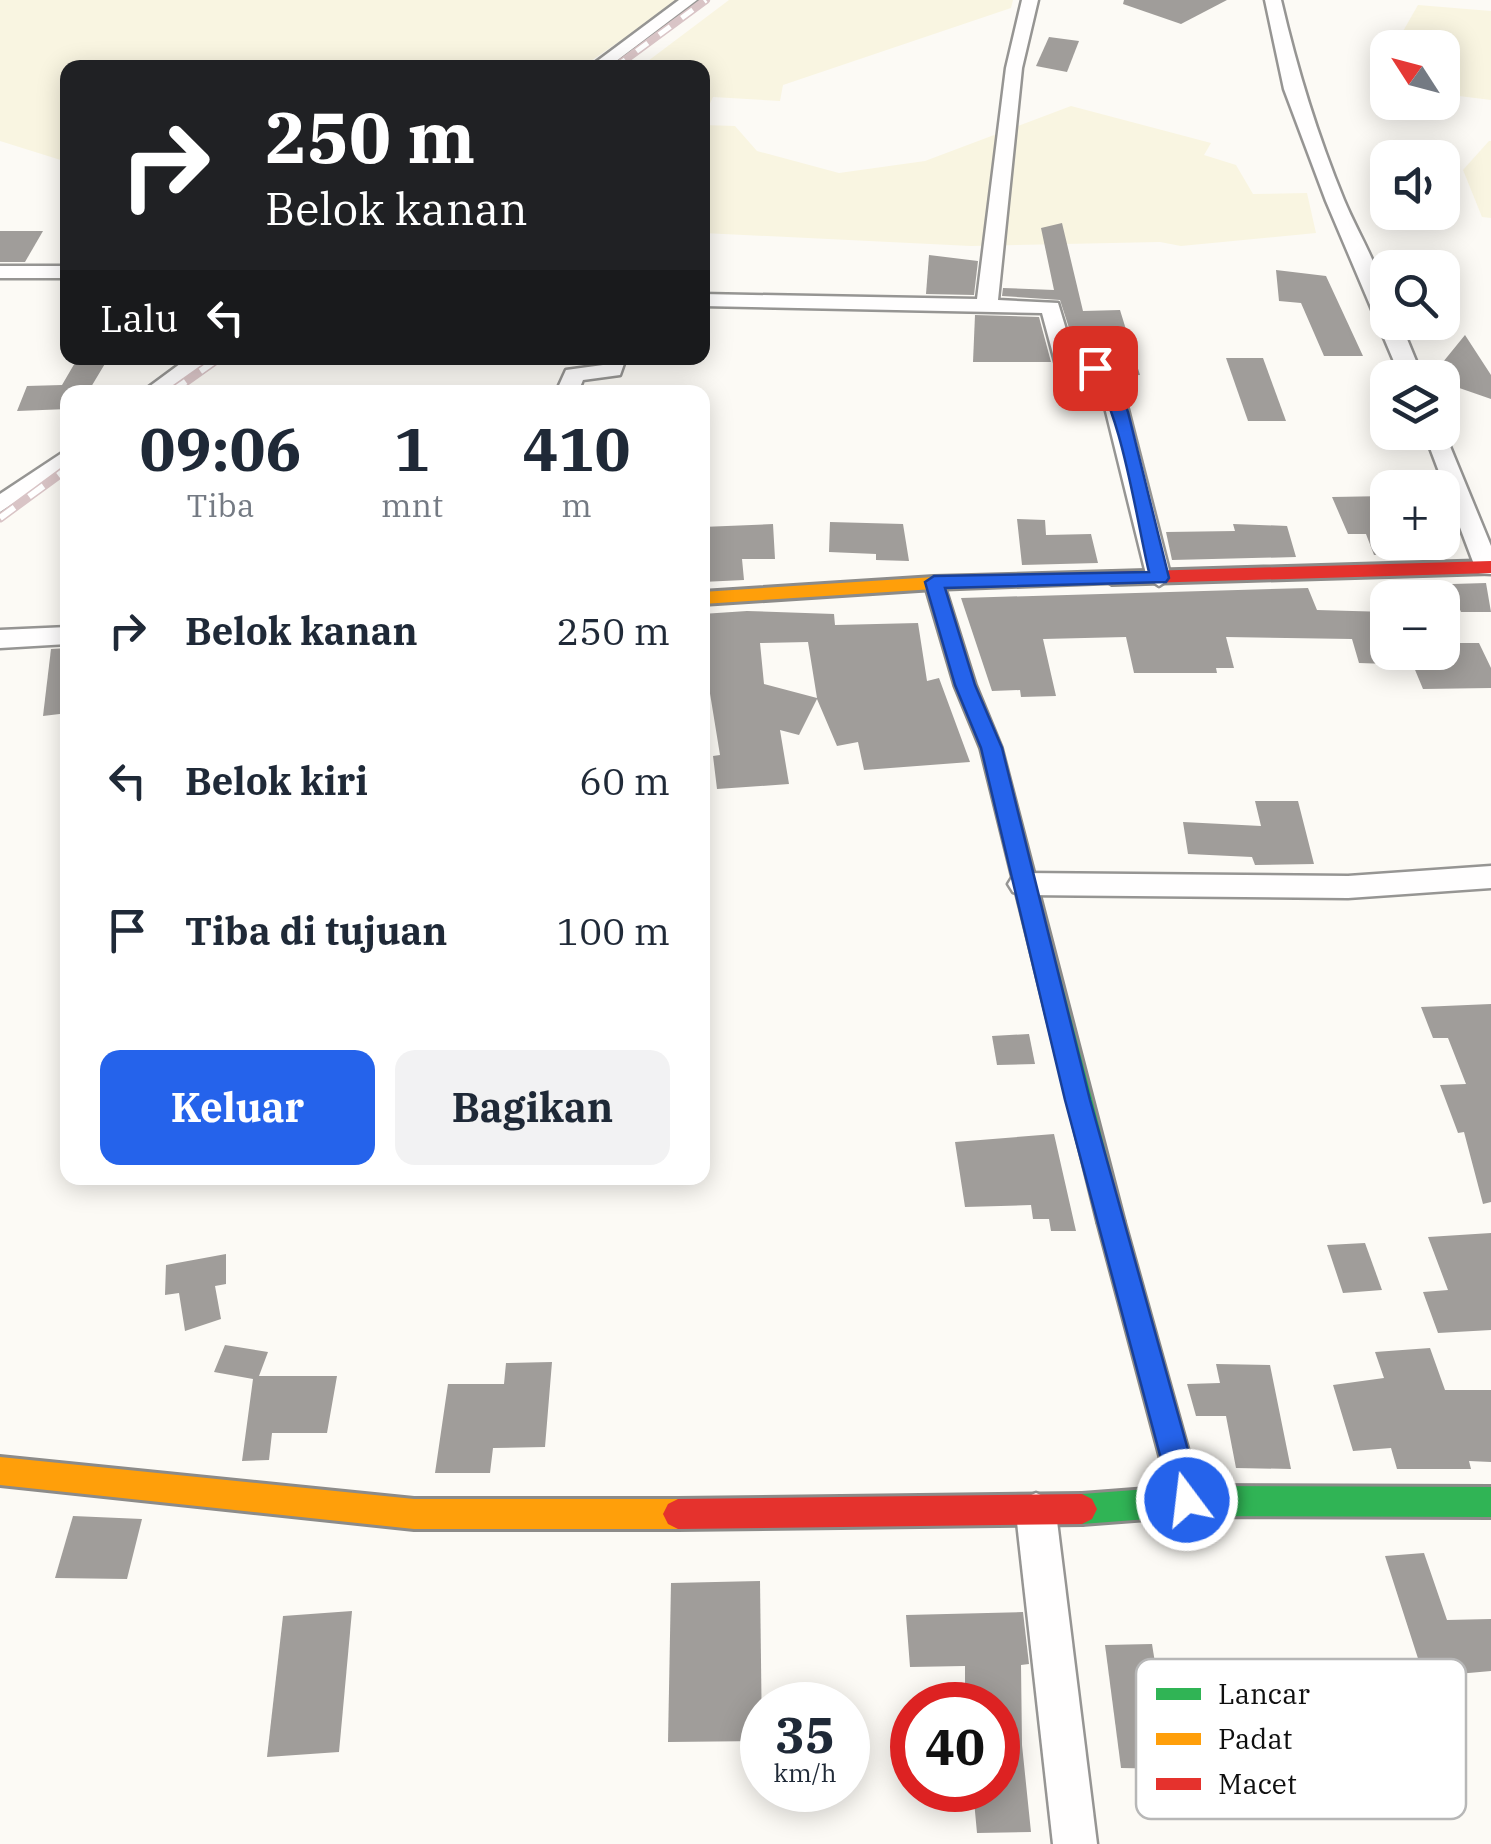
<!DOCTYPE html>
<html lang="id">
<head>
<meta charset="utf-8">
<style>
  :root { --surface:#fff; --page:#f2f2f3; --text:#1f2937; --muted:#747a83; --accent:#2563eb }
  body { margin:0; font-family:"IBM Plex Serif",serif; background:var(--page); color:var(--text); height:100vh; display:flex; flex-direction:column; font-size:38px; white-space:nowrap }
  * { box-sizing:border-box; margin:0 }
  p { font-size:32px; color:var(--muted) }
  .icon { flex:none; width:55px; height:55px; fill:none; stroke:currentColor; stroke-width:2; stroke-linecap:round; stroke-linejoin:round }
  .map { position:relative; flex:1; overflow:hidden }
  .details { position:absolute; left:60px; top:385px; width:650px; height:800px; display:flex; flex-direction:column; background:var(--surface); border-radius:20px; box-shadow:0 5px 25px #0003 }
  .details>* { flex:none }
  .hud { position:absolute; left:60px; top:60px; width:650px; height:305px; border-radius:20px; box-shadow:0 5px 25px #0003; background:#202124; color:#fff; overflow:hidden }
  .needle { width:65px; rotate:306deg }
  .fabs { position:absolute; left:1370px; top:30px; display:grid; gap:20px }
  .fabs a { display:grid; place-items:center; width:90px; height:90px; border-radius:20px; background:var(--surface); box-shadow:0 5px 25px #0003; font-size:50px }
  .speed { position:absolute; left:740px; top:1682px; display:flex; gap:20px; font-size:50px; font-weight:700; text-align:center }
  .speed>* { display:grid; place-content:center; width:130px; height:130px; border-radius:50%; background:var(--surface); box-shadow:0 5px 25px #0003; line-height:1 }
  .speed small { font-size:25px; font-weight:400 }
  .speed .limit { border:15px solid #d22; background:#fff; color:#111 }
  .pin { position:absolute; display:grid; place-items:center; width:85px; height:85px; color:#fff; margin:-42px; border-radius:20px; box-shadow:0 5px 15px #0006 }
  .me { position:absolute; width:110px; margin:-55px; rotate:345deg; stroke-linejoin:round; filter:drop-shadow(0 0 8px #0008) }
  .turn { display:flex; align-items:center; gap:35px; height:210px; padding:0 40px; font-size:45px }
  .turn .icon { width:130px; height:130px; stroke-width:2.5 }
  .turn b { display:block; font-size:70px; line-height:85px }
  .then { display:flex; align-items:center; height:95px; padding:0 40px; background:#0003; gap:20px; font-size:38px }
  .eta { display:flex; justify-content:space-evenly; align-items:center; height:170px; text-align:center }
  .eta b { font-size:60px; font-weight:800; line-height:70px }
  .button { display:flex; gap:20px; margin-top:auto; padding:20px 40px }
  .button a { flex:1; height:115px; border-radius:20px; background:var(--accent); color:#fff; font-size:40px; font-weight:800; line-height:115px; text-align:center }
  .button a+a { background:var(--page); color:var(--text) }
  ul { padding:0; list-style:none }
  li { display:flex; align-items:center; gap:30px; height:150px; padding:0 40px }
  li div { flex:1 }
  li b { display:block; font-size:38px }
  li em { font-style:normal }
  .map>svg:first-child { display:block }
  .farmland { fill:#f9f5e1 }
  .building { fill:#a09d9a; fill-rule:evenodd }
  .lines { fill:none; stroke-linecap:round; stroke-linejoin:round }
  .street-casing { stroke:#969593; stroke-width:5 }
  .fast-casing { stroke:#8c8b89; stroke-width:6 }
  .slow-casing { stroke:#8c8b89; stroke-width:6 }
  .jam-casing { stroke:#8c8b89; stroke-width:6 }
  .street { fill:#fffefe; fill-rule:evenodd }
  .fast { fill:#30b455; fill-rule:evenodd }
  .slow { fill:#ff9f0a; fill-rule:evenodd }
  .jam { fill:#e5322d; fill-rule:evenodd }
  .rail-far1-casing { stroke:#d9c4c6; stroke-width:8 }
  .rail-casing { stroke:#d9c4c6; stroke-width:9 }
  .rail-far1 { stroke:#fff; stroke-width:5; stroke-dasharray:14; stroke-linecap:butt }
  .rail { stroke:#fff; stroke-width:6; stroke-dasharray:18; stroke-linecap:butt }
  .route { fill:#2563eb; stroke:#184099; stroke-width:2.5 }
  .key { fill:#fff; stroke:#b7b7b7; stroke-width:2.5 }
  .key-label { font-size:28px; fill:#0f0f0f }
</style>
</head>
<body>
<div class="map">
<svg width="1491" height="1844" viewBox="0 0 1491 1844">
  <rect width="100%" height="100%" fill="#fcfaf5"/>
  <!-- farmland -->
  <g class="farmland">
    <path d="M0 0H680L582 67 68 68 67 162 0 141Z"/>
    <path d="M729 0H1013L1011 8 783 85 780 101 713 97 703 118 702 68 640 67Z"/>
    <path d="M1418 5 1491 11V100L1443 94 1442 48 1394 47Z"/>
    <path d="M1071 106 1211 143 1204 155 1236 165 1253 194 1307 193 1316 233 1181 246 1160 242 971 246 703 233V125L735 126 757 151 839 173 925 161Z"/>
    <path d="M1489 141H1491V218L1482 217 1463 170Z"/>
  </g>
  <!-- building -->
  <g class="building">
    <path d="M1124 0H1227L1181 24 1123 4Z"/>
    <path d="M1049 37 1079 41 1067 72 1036 66Z"/>
    <path d="M1062 223 1083 311 1120 310 1140 375 1118 376 1104 359 1077 353 1060 300 1002 296 1003 288 1054 290 1041 228Z"/>
    <path d="M0 231H43L25 262H0Z"/>
    <path d="M929 255 978 261 974 295 926 294Z"/>
    <path d="M1276 270 1326 276 1363 356H1324L1301 303 1279 301Z"/>
    <path d="M975 315 1039 317 1051 362H973Z"/>
    <path d="M1465 335 1491 375V399L1442 382V378H1430Z"/>
    <path d="M1226 358H1263L1286 421H1248Z"/>
    <path d="M76 361 106 362 88 392H68V409L17 411 27 386 62 385Z"/>
    <path d="M1388 496V542H1451L1456 552 1374 555 1366 534H1348L1332 497Z"/>
    <path d="M1017 519 1045 520 1046 535 1091 534 1098 563 1022 565Z"/>
    <path d="M830 522 903 524 909 561 876 560V554L829 552Z"/>
    <path d="M773 524 775 559H742L744 580 702 582V527Z"/>
    <path d="M1233 524 1287 526 1296 557 1172 560 1166 532 1235 531Z"/>
    <path d="M1486 583 1491 612H1461L1452 592H1389L1386 586Z"/>
    <path d="M1308 588 1317 610 1388 612V664L1359 663 1352 639 1226 637 1234 668H1216L1217 673H1134L1126 637 1043 639 1056 696 1021 697 1020 690 992 691 961 598Z"/>
    <path d="M747 611 834 614 835 625 918 623 927 681 939 678 970 762 864 770 858 742 837 746 817 699 799 735 780 730 789 784 717 789 713 756 720 755 706 669H702V614ZM808 642 817 698 764 684 760 643Z"/>
    <path d="M1442 643H1479L1491 668V688L1423 689 1408 653H1442Z"/>
    <path d="M68 648V713L43 716 51 649Z"/>
    <path d="M1255 801H1298L1314 864 1255 865 1252 857 1188 854 1183 822 1261 826Z"/>
    <path d="M1491 1004V1202L1483 1204 1464 1132 1458 1133 1440 1085 1466 1084 1448 1038H1433L1421 1007Z"/>
    <path d="M1029 1034 1035 1064 997 1065 992 1036Z"/>
    <path d="M1054 1134 1076 1231H1051L1049 1219H1033L1031 1205 965 1207 955 1142Z"/>
    <path d="M1491 1233V1330L1438 1333 1423 1292 1448 1290 1428 1237Z"/>
    <path d="M1365 1243 1382 1290 1343 1293 1327 1245Z"/>
    <path d="M226 1254V1284L215 1286 221 1319 185 1331 179 1293 165 1295 166 1265Z"/>
    <path d="M225 1345 268 1352 259 1376H337L327 1433H272L269 1460 242 1461 253 1379 214 1372Z"/>
    <path d="M1430 1348 1445 1390H1491V1462L1469 1461 1471 1469H1397L1391 1448 1353 1451 1333 1385 1384 1378 1375 1352Z"/>
    <path d="M552 1362 545 1447 493 1448 490 1473H435L448 1384H504L506 1363Z"/>
    <path d="M1216 1364 1270 1365 1291 1469 1236 1468 1226 1416H1196L1187 1384 1220 1383Z"/>
    <path d="M73 1516 142 1519 127 1579 55 1578Z"/>
    <path d="M1424 1553 1447 1620 1491 1619V1671L1424 1677 1385 1556Z"/>
    <path d="M760 1581 762 1741 668 1742 671 1583Z"/>
    <path d="M352 1611 339 1752 267 1757 283 1616Z"/>
    <path d="M1023 1612 1029 1664 1021 1665 1022 1745 1031 1832 977 1833 973 1790H998V1705H965V1666L910 1667 906 1615Z"/>
    <path d="M1152 1644 1172 1769 1121 1768 1105 1645Z"/>
  </g>
  <g class="lines">
    <!-- street casing -->
    <g class="street-casing">
      <g id="street">
        <path d="M679 0H697L607 68H588Z"/>
        <path d="M1022 0H1038L1022 68 998 300 1058 303 1074 356 1103 363 1122 386 1171 578 1159 586 1147 578 1100 387 1087 373 1056 365 1042 313 702 306V294L977 299 1006 68Z"/>
        <path d="M1265 0H1281C1297 69 1317 134 1344 200 1361 241 1388 278 1388 322H1400L1423 378H1401L1326 201 1284 89Z"/>
        <rect x="0" y="266" width="68" height="12"/>
        <path d="M188 358H212L167 392H142Z"/>
        <path d="M606 358H626L620 375 583 380 578 392H556L566 370 603 365Z"/>
        <path d="M1442 427 1491 546V574L1478 573 1475 567 1424 432H1442Z"/>
        <path d="M68 449V467L0 512V494Z"/>
        <path d="M68 627V644L0 648V630Z"/>
        <path d="M1491 866V888L1348 898 1023 895 1013 892 1008 884 1013 876 1023 873 1348 876Z"/>
        <path d="M1036 1493 1050 1499 1056 1513 1097 1844H1053L1016 1513 1022 1499Z"/>
      </g>
    </g>
    <!-- fast casing -->
    <g class="fast-casing">
      <g id="fast">
        <path d="M934 577 943 583 975 685 1001 748 1124 1222 1120 1230 1111 1234 1102 1230 1098 1222 981 748 955 685 925 583Z"/>
        <path d="M1187 1486 1491 1487V1517L1187 1516 1082 1524 1072 1519 1067 1509 1072 1499 1082 1494Z"/>
      </g>
    </g>
    <!-- slow casing -->
    <g class="slow-casing">
      <g id="slow">
        <path d="M1112 572 1121 578 1119 582 934 589 702 604V592L934 577Z"/>
        <path d="M1111 1210 1120 1214 1124 1222 1202 1501 1197 1511 1187 1516 1177 1511 1172 1501 1098 1222 1102 1214Z"/>
        <path d="M0 1457 414 1499H678L688 1504 693 1514 688 1524 678 1529H414L0 1485Z"/>
      </g>
    </g>
    <!-- jam casing -->
    <g class="jam-casing">
      <g id="jam">
        <path d="M1491 561V573L1112 584 1103 578 1112 572Z"/>
        <path d="M1082 1494 1092 1499 1097 1509 1092 1519 1082 1524 678 1529 668 1524 663 1514 668 1504 678 1499Z"/>
      </g>
    </g>
    <!-- street -->
    <use href="#street" class="street"/>
    <!-- fast -->
    <use href="#fast" class="fast"/>
    <!-- slow -->
    <use href="#slow" class="slow"/>
    <!-- jam -->
    <use href="#jam" class="jam"/>
    <!-- rail-far1 casing -->
    <g class="rail-far1-casing">
      <path id="rail-far1" d="M614 68 706 0"/>
    </g>
    <!-- rail casing -->
    <g class="rail-casing">
      <g id="rail">
        <path d="M171 392 219 358"/>
        <path d="M0 518 68 468"/>
      </g>
    </g>
    <!-- rail-far1 -->
    <use href="#rail-far1" class="rail-far1"/>
    <!-- rail -->
    <use href="#rail" class="rail"/>
  </g>
  <!-- route -->
  <path class="route" d="M1095 363 1113 373 1128 412 1169 578 1166 582 945 588 975 685 1002 748 1090 1100 1202 1500 1198 1511 1187 1515 1177 1511 1172 1500 1065 1100 981 748 955 685 925 582 934 576 1149 572C1137 524 1120 398 1087 368Z"/>
  <!-- legend -->
  <rect x="1136" y="1659" width="330" height="160" rx="15" class="key"/>
  <rect x="1156" y="1688" width="45" height="12" fill="#30b455"/>
  <rect x="1156" y="1733" width="45" height="12" fill="#ff9f0a"/>
  <rect x="1156" y="1778" width="45" height="12" fill="#e5322d"/>
  <g class="key-label">
    <text x="1218" y="1704">Lancar</text>
    <text x="1218" y="1749">Padat</text>
    <text x="1218" y="1794">Macet</text>
  </g>
</svg>
<div class="fabs">
<a><svg class="needle" viewBox="-14 -14 28 28"><path d="M0-13l5 13h-10z" fill="#e53935"/><path d="M0 13l5-13h-10z" fill="#747a83"/></svg></a>
<a><svg class="icon" aria-label="sound" viewBox="0 0 24 24"><path d="M4 9h4l5-4v14l-5-4H4zM17 9q2 3 0 6"/></svg></a>
<a><svg class="icon" aria-label="search" viewBox="0 0 24 24"><circle cx="10" cy="10" r="6"/><path d="M15 15l6 6"/></svg></a>
<a><svg class="icon" aria-label="layers" viewBox="0 0 24 24"><path d="M12 4l9 5-9 5-9-5zM3 14l9 5 9-5"/></svg></a>
<a>+</a>
<a>−</a>
</div>
<div class="speed"><div>35<small>km/h</small></div><div class="limit">40</div></div>
<div class="pin" style="left:1095px;top:368px;background:#d93025"><svg class="icon" aria-label="arrive" viewBox="0 0 24 24"><path d="M6 21V4h12l-3 4 3 4H6"/></svg></div>
<svg class="me" style="left:1187px;top:1500px" viewBox="-20 -20 40 40"><circle r="17" fill="#2563eb" stroke="#fff" stroke-width="3"/><path d="M0-11L8 9 0 5-8 9z" fill="#fff"/></svg>
<div class="hud">
<div class="turn"><svg class="icon" aria-label="right" viewBox="0 0 24 24"><path d="M7 20v-9h11M14 6l5 5-5 5"/></svg><div><b>250 m</b>Belok kanan</div></div>
<div class="then">Lalu<svg class="icon" aria-label="left" viewBox="0 0 24 24"><path d="M17 20v-9H6M10 6l-5 5 5 5"/></svg></div>
</div>
<section class="details">
<div class="eta">
<div><b>09:06</b><p>Tiba</p></div>
<div><b>1</b><p>mnt</p></div>
<div><b>410</b><p>m</p></div>
</div>
<ul>
<li><svg class="icon" aria-label="right" viewBox="0 0 24 24"><path d="M7 20v-9h11M14 6l5 5-5 5"/></svg><div><b>Belok kanan</b></div><em>250 m</em></li>
<li><svg class="icon" aria-label="left" viewBox="0 0 24 24"><path d="M17 20v-9H6M10 6l-5 5 5 5"/></svg><div><b>Belok kiri</b></div><em>60 m</em></li>
<li><svg class="icon" aria-label="arrive" viewBox="0 0 24 24"><path d="M6 21V4h12l-3 4 3 4H6"/></svg><div><b>Tiba di tujuan</b></div><em>100 m</em></li>
</ul>
<div class="button"><a>Keluar</a><a>Bagikan</a></div>
</section>
</div>
</body>
</html>
